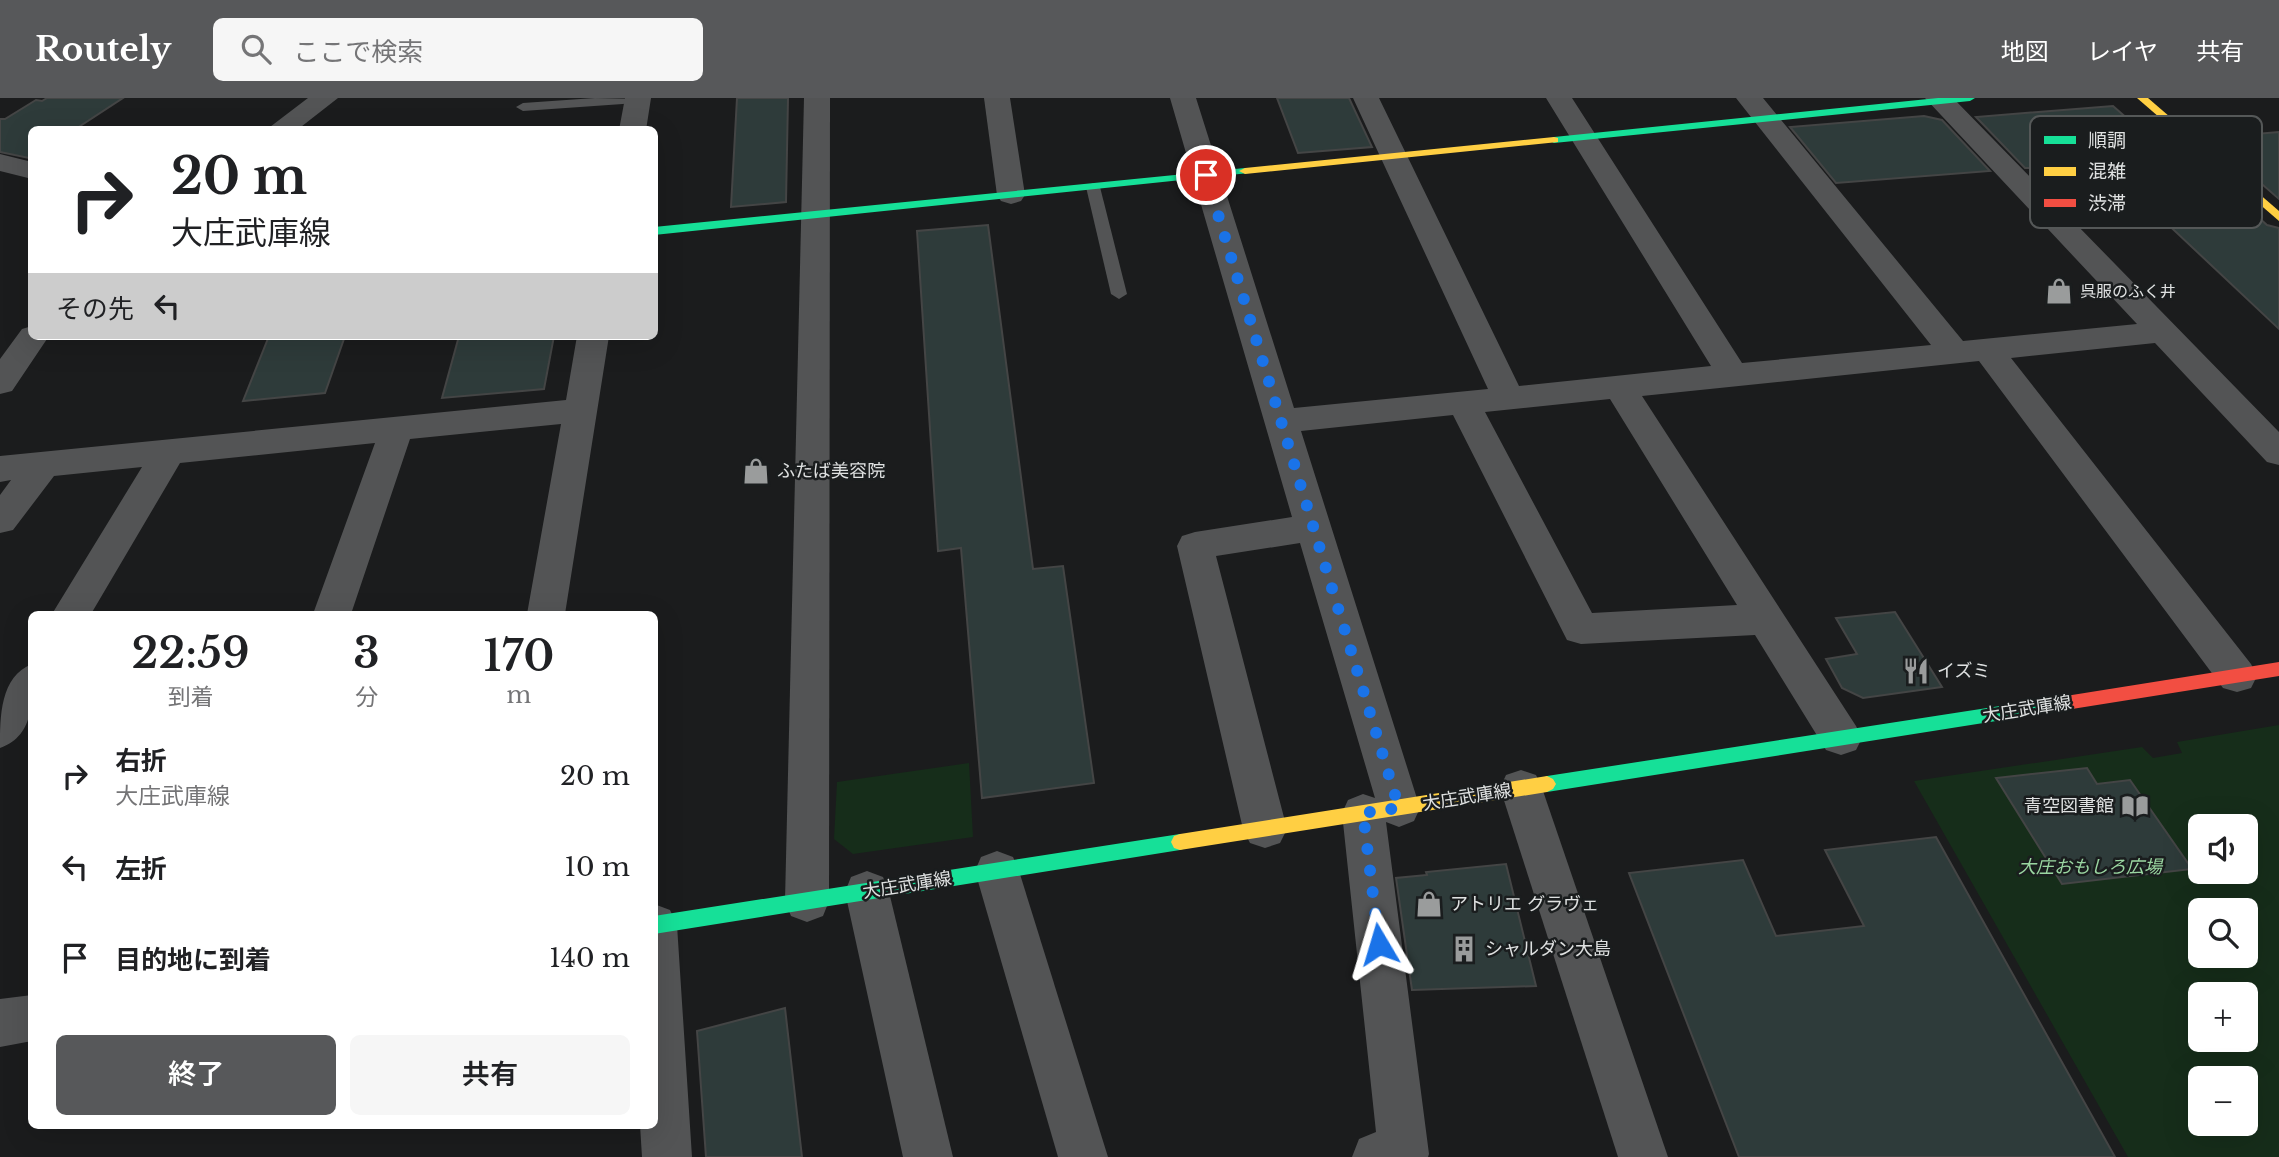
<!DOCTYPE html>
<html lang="ja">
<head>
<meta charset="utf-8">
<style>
  :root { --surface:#fff; --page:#f6f6f6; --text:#202124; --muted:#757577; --accent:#57585a }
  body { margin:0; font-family:"Libre Baskerville","Noto Sans JP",serif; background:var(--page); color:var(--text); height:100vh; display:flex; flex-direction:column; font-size:26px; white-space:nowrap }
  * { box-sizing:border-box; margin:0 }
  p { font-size:23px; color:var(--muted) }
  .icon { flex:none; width:38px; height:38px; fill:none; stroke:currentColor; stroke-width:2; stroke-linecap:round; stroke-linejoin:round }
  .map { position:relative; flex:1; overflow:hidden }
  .side { position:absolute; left:28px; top:513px; width:630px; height:518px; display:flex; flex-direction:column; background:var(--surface); border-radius:10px; box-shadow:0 7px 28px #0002 }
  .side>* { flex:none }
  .banner { position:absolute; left:28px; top:28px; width:630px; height:214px; border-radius:10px; box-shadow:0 7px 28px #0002; background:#fff; color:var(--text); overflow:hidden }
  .fabs { position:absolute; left:2188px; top:716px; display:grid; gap:14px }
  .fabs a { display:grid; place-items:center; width:70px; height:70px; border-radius:10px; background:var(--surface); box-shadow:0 7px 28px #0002; font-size:35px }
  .pin { position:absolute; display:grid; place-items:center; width:60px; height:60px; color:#fff; margin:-30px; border:4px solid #fff; border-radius:50%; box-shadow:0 2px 7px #0007 }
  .me { position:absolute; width:77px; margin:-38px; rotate:353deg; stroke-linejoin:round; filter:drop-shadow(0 0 5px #0008) }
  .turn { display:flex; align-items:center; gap:24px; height:147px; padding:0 28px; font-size:32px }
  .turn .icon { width:91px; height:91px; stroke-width:2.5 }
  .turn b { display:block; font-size:49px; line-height:60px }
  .then { display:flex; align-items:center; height:66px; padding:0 28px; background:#0003; gap:14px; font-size:26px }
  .eta { display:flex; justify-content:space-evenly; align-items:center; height:119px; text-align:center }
  .eta b { font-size:42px; font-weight:600; line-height:49px }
  .button { display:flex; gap:14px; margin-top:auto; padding:14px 28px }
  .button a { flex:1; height:80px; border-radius:10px; background:var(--accent); color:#fff; font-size:28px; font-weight:600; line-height:80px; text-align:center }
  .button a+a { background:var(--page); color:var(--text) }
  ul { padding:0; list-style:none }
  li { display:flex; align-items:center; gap:21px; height:91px; padding:0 28px }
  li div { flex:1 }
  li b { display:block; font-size:26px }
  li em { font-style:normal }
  header { display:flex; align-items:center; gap:42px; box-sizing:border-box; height:98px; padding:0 35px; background:var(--accent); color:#fff }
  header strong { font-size:33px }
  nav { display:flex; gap:38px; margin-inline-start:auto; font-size:24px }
  .search { width:490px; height:63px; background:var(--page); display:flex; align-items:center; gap:18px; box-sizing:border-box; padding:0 24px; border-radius:10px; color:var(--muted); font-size:26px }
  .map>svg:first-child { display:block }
  .green { fill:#162d1a; fill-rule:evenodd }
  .building { fill:#2e3b3a; stroke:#444545; stroke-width:2 }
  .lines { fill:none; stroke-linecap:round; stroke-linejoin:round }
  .lane { fill:#535455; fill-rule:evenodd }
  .street { fill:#535455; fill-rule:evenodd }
  .fast { fill:#16e098; fill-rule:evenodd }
  .slow { fill:#ffcf43; fill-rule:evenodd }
  .jam { fill:#f24e42; fill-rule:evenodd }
  .route { stroke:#1a73e8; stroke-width:12; stroke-dasharray:0 21.6 }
  .labels { text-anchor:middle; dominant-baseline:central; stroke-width:5; stroke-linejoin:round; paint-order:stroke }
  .far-poi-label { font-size:16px; fill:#dfe1e1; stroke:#1a1d1e; text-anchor:start }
  .poi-label { font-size:18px; fill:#dfe1e1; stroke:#1a1d1e; text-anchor:start }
  .street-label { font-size:18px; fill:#dfe1e1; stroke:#1a1d1e }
  .park-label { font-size:18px; font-style:italic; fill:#9ad6a1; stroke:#1a1d1e }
  .key { fill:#1a1d1e; stroke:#555858; stroke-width:2 }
  .key-label { font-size:19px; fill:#dfe1e1 }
</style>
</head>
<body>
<header>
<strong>Routely</strong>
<div class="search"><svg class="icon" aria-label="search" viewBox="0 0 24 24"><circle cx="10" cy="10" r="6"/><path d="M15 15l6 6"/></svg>ここで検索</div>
<nav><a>地図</a><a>レイヤ</a><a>共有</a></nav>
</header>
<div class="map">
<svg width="2279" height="1059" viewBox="0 0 2279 1059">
  <rect width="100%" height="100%" fill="#1b1c1d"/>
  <!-- green -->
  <g class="green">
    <path d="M2279 627V1059H2128L1914 683 2142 649 2153 660 2182 655 2177 644ZM2200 728H2245V774H2200ZM2200 812H2245V858H2200ZM2200 896H2245V942H2200ZM2200 980H2245V1026H2200Z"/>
    <path d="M969 665 973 739 853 756 834 741 837 684Z"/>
  </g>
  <!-- building -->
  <g class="building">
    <path d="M47 0H123L74 32H32V59L29 60 0 54V21H5L36 2 42 3Z"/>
    <path d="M737 0H788L786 104 731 109Z"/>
    <path d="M1277 0H1349L1372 49 1298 55Z"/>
    <path d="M2113 8 2154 44 2173 43 2267 127 2279 130V231L2142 102 2069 109 2031 70H2025L1976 19Z"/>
    <path d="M1924 18 1942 22 1990 73 1836 85 1790 29Z"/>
    <path d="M2279 34V101L2209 40Z"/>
    <path d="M988 127 1033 471 1063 468 1094 685 982 700 961 450 938 453 917 133Z"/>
    <path d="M269 238H345L325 295 243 303Z"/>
    <path d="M459 238H554L544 291 442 300Z"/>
    <path d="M1895 514 1942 589 1863 600 1842 590 1826 561 1857 556 1836 520Z"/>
    <path d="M2087 670 2097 686 2130 682 2192 771 2062 786 1996 680Z"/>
    <path d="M1936 739 2115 1059H1739L1629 775 1743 762 1776 838 1864 828 1825 752Z"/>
    <path d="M1506 766 1536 888 1412 892 1396 780 1427 777 1426 774Z"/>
    <path d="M785 910 802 1059H706L697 933Z"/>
  </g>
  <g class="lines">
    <!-- lane -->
    <g class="lane">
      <path d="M595 0 644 1 637 5 523 13 516 9 523 5Z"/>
      <path d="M1093 85 1100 89 1127 196 1119 201 1111 196 1086 89Z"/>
    </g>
    <!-- street -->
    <g class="street">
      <path d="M308 0H338L297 32H266Z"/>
      <path d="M625 0H651L646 32H619Z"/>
      <path d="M804 0H830L829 803 823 818 807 824 791 818 785 803Z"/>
      <path d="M984 0H1010L1025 97 1021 103 1011 106 1001 103 997 97Z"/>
      <path d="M1170 0H1196L1294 310 1488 291 1353 0H1379L1519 288 1711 268 1546 0H1572L1742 265 1931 247 1736 0H1763L1963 243 2137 226 1925 0H1953L2279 334V367L2267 364 2155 245 2011 260 2251 566 2257 578 2251 590 2237 594 2223 590 1979 263 1642 298 1856 628 1862 640 1856 652 1841 657 1826 652 1755 537 1581 546 1567 542 1453 317 1301 333 1420 710 1414 723 1399 729 1386 724 1429 1056 1428 1059H1352L1359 1041 1376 1034 1342 715 1348 702 1363 696 1375 700 1300 445 1216 458 1287 731 1280 745 1265 750 1250 745 1243 731 1177 448 1182 438 1195 434 1292 419ZM1610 301 1737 507 1592 515 1485 314Z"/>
      <path d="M0 56 32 64V81L0 73Z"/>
      <path d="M32 228V238H49L12 293 0 296V261L22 231Z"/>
      <path d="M577 238H609L565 516H527L561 326 410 341 351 516H313L375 345 180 365 91 516H52L142 369 54 378 13 432 0 435V397L11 382 0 384V358L566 302Z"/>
      <path d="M32 566C32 598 37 637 0 650 0 618 0 579 32 566Z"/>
      <path d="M1521 672 1536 677 1542 690 1668 1059H1618L1500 690 1506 677Z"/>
      <path d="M997 753 1013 759 1019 773 1108 1059H1058L975 773 981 759Z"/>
      <path d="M867 773 883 779 889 794 953 1059H903L845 794 851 779Z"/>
      <path d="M654 806 670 812 677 827 692 1059H642L640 1027H654Z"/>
      <path d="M32 897V943L0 949V901Z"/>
    </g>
    <!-- fast -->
    <g class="fast">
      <path d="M1938 0H1975L1970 3 1554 45 1548 42 1554 39Z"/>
      <path d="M1245 70 1249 71V75L654 137V129Z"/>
      <path d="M2072 597 2078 599 2080 604 2078 609 2072 611 1547 694 1541 691 1538 686 1541 681 1547 678Z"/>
      <path d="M1180 736 1186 738 1189 744 1186 750 1180 752 654 836V818Z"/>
    </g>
    <!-- slow -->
    <g class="slow">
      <path d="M2137 0H2148L2279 113V123Z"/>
      <path d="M1554 39 1558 40V44L1245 76 1239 73 1245 70Z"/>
      <path d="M1547 678 1553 681 1556 686 1553 691 1547 694 1180 752 1174 750 1171 744 1174 738 1180 736Z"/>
    </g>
    <!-- jam -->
    <path class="jam" d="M2279 564V578L2072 611 2066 609 2064 604 2066 599 2072 597Z"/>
  </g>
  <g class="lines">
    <!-- route -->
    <path class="route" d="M1206 77 1399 710 1363 715 1379 846"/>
  </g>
  <!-- icons -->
  <defs>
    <g id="shop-bare" transform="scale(2.1)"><path d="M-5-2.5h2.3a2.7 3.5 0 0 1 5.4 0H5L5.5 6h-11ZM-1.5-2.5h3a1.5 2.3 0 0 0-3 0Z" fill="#9a9c9c" stroke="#1a1d1e" stroke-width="2.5" paint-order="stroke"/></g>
    <g id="restaurant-bare" transform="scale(2.1)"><path d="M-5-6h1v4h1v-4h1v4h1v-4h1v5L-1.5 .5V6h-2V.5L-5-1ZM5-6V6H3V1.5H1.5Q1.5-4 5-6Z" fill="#9a9c9c" stroke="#1a1d1e" stroke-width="2.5" paint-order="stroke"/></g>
    <g id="library-bare" transform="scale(2.1)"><path d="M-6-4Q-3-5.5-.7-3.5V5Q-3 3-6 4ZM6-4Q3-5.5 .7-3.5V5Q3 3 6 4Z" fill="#9a9c9c" stroke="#1a1d1e" stroke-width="2.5" paint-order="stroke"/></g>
    <g id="building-bare" transform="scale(2.1)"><path d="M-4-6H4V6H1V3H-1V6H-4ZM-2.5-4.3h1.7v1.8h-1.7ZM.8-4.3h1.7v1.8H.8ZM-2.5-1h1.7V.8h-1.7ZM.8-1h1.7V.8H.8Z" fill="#9a9c9c" stroke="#1a1d1e" stroke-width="2.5" paint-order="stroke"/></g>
  </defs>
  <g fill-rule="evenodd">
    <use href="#shop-bare" x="2059" y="193"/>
    <use href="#shop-bare" x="756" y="373"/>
    <use href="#restaurant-bare" x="1916" y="573"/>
    <use href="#library-bare" x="2135" y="708"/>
    <use href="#shop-bare" x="1429" y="806"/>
    <use href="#building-bare" x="1464" y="851"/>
  </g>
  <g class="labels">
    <!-- far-poi labels -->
    <g class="far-poi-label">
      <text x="2080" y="193">呉服のふく井</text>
    </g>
    <!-- poi labels -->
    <g class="poi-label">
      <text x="777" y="373">ふたば美容院</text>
      <text x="1937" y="573">イズミ</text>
      <text x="2114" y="708" text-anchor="end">青空図書館</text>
      <text x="1450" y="806">アトリエ グラヴェ</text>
      <text x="1485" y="851">シャルダン大島</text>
    </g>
    <!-- street labels -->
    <g class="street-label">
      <text transform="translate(2027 611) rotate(-9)">大庄武庫線</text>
      <text transform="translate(1467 699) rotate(-9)">大庄武庫線</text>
      <text transform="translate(907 787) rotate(-9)">大庄武庫線</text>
    </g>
    <!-- park labels -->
    <g class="park-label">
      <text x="2090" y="769">大庄おもしろ広場</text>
    </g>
  </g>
  <!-- legend -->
  <rect x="2030" y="18" width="232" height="112" rx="10" class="key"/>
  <rect x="2044" y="38" width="32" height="8" fill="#16e098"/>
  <rect x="2044" y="69" width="32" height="9" fill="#ffcf43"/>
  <rect x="2044" y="101" width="32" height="8" fill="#f24e42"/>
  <g class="key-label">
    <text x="2088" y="49">順調</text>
    <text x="2088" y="80">混雑</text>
    <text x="2088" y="112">渋滞</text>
  </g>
</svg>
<div class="fabs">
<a><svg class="icon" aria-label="sound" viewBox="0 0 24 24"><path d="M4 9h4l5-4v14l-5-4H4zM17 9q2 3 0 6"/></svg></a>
<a><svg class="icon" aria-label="search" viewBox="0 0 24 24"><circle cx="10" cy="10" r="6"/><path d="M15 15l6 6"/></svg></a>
<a>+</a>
<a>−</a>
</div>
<div class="pin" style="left:1206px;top:77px;background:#d93025"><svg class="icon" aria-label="arrive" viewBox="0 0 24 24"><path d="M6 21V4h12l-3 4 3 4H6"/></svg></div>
<svg class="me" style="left:1379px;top:846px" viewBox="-20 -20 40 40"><path d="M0-17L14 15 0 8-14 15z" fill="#1a73e8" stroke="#fff" stroke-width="4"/></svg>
<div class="banner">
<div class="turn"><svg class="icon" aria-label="right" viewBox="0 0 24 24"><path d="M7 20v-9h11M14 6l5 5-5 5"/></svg><div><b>20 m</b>大庄武庫線</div></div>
<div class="then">その先<svg class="icon" aria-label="left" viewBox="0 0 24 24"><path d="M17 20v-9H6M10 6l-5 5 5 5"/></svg></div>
</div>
<section class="side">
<div class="eta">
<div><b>22:59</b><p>到着</p></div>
<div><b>3</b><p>分</p></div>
<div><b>170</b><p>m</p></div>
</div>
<ul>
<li><svg class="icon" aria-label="right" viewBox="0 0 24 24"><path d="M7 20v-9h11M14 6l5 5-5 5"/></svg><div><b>右折</b><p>大庄武庫線</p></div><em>20 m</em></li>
<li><svg class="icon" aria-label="left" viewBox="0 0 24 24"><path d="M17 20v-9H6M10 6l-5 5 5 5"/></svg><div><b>左折</b></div><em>10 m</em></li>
<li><svg class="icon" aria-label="arrive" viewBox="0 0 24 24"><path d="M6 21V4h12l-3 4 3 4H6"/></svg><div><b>目的地に到着</b></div><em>140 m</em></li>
</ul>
<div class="button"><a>終了</a><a>共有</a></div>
</section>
</div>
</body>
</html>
